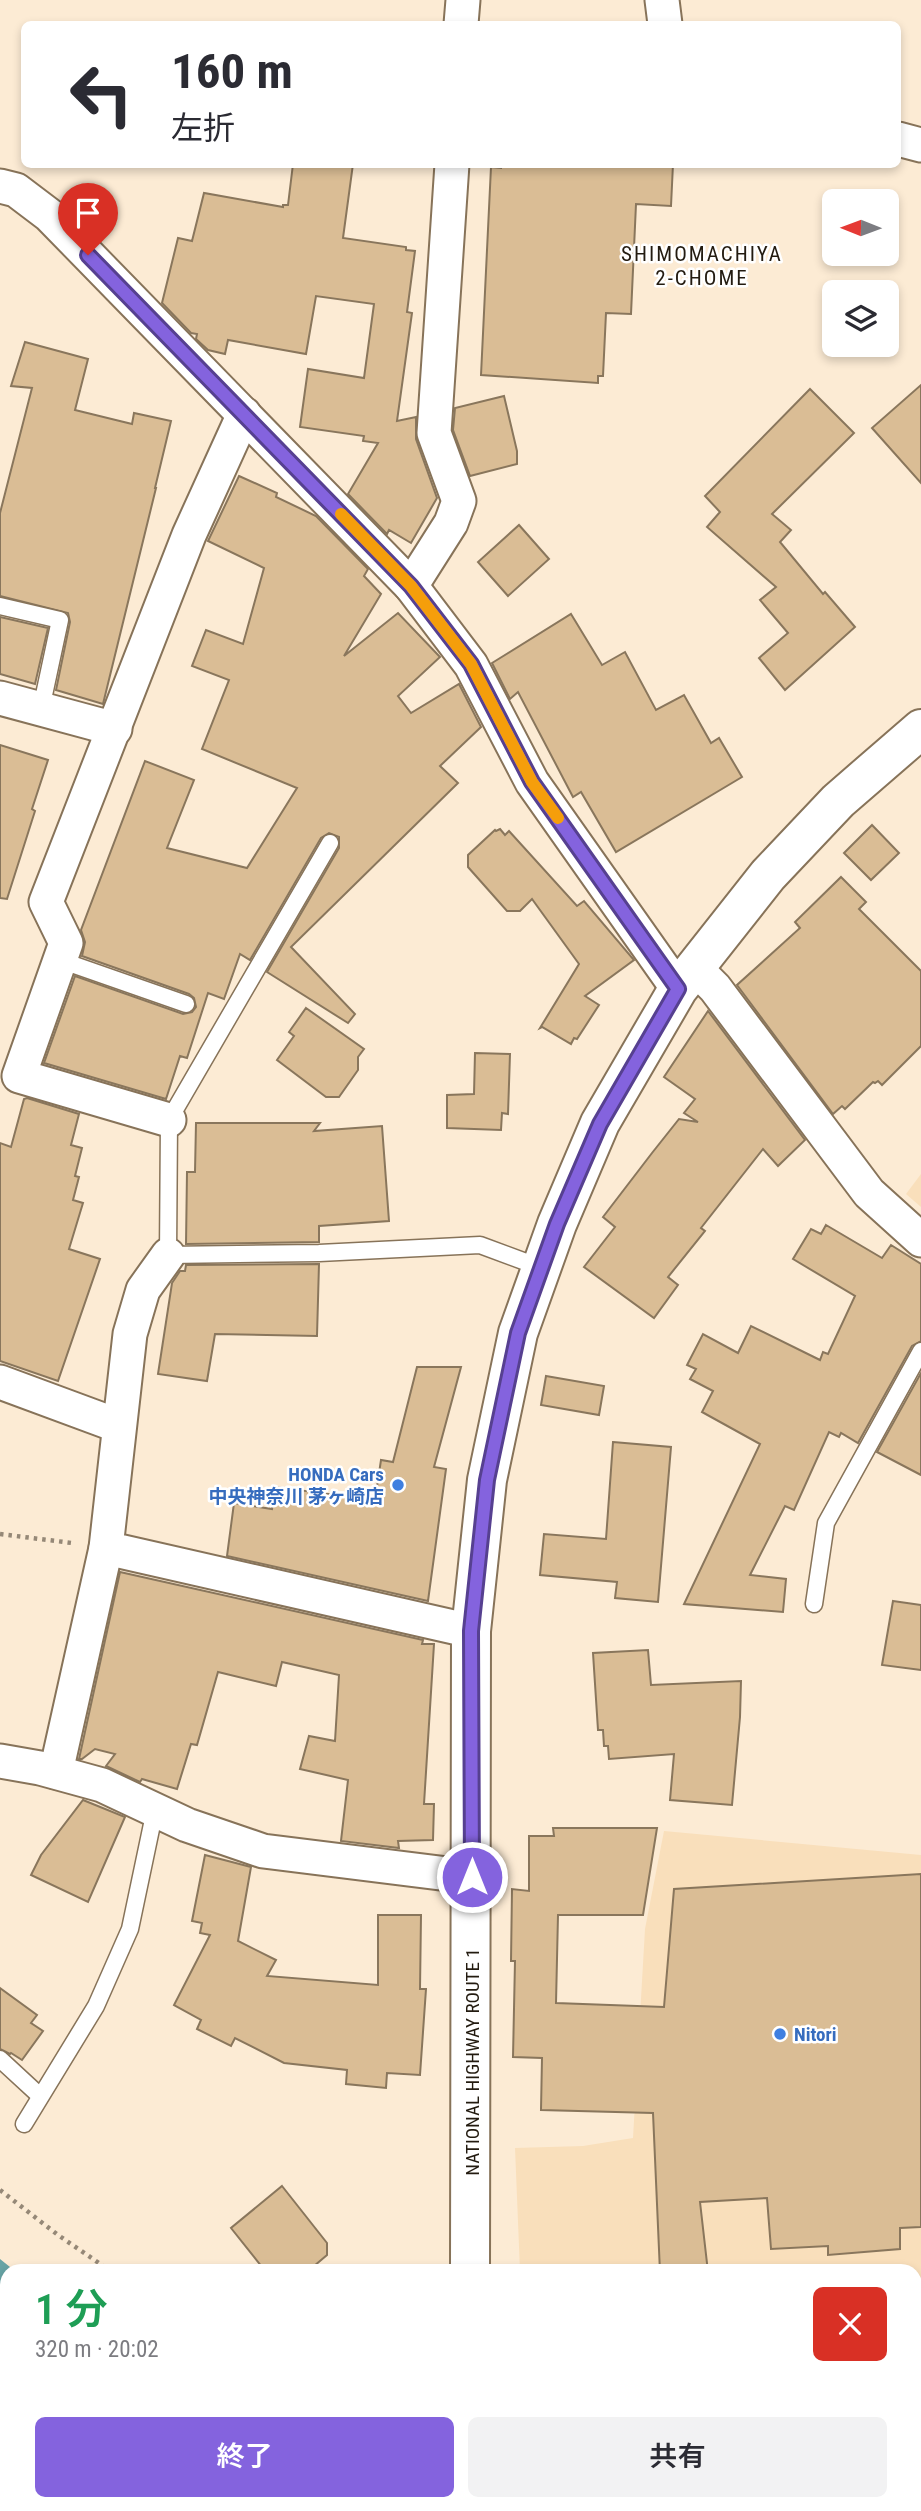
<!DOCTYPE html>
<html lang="ja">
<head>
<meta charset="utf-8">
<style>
  :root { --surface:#fff; --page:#f2f2f3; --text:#2b2b33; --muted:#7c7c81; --accent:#8463de }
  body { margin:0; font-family:"Roboto Condensed","Noto Sans JP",sans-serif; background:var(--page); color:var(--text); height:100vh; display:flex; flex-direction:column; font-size:26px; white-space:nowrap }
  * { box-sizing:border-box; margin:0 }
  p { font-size:23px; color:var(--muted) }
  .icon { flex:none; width:38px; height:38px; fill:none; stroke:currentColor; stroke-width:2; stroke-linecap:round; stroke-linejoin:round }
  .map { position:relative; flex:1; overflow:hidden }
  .drawer { position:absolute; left:0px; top:2264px; width:922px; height:247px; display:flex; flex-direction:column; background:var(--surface); border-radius:21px 21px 0 0; box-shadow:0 4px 10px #0003 }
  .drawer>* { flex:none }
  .banner { position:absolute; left:21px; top:21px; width:880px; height:147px; border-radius:10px; box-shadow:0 4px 10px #0003; background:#fff; color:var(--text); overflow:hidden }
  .needle { width:46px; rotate:271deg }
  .tools { position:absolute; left:822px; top:189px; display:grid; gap:14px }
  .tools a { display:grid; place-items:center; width:77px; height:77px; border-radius:10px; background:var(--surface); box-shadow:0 4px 10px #0003; font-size:35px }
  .pin { position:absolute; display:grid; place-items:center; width:60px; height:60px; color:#fff; margin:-72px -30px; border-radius:50% 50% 50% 0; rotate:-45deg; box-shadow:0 0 7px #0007 }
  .pin .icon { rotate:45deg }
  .me { position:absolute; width:77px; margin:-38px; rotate:0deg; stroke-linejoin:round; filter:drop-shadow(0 0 5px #0008) }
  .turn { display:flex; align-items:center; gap:24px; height:147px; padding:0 35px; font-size:32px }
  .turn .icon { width:91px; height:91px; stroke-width:2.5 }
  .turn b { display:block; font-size:49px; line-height:60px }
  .round { display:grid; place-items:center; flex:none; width:74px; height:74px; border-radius:10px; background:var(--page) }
  .summary { display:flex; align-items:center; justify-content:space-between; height:119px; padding:0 35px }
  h1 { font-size:42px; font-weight:600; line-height:52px; color:#1e9e55 }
  .button { display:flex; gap:14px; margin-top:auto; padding:14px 35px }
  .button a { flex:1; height:80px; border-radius:10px; background:var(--accent); color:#fff; font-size:28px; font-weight:600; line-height:80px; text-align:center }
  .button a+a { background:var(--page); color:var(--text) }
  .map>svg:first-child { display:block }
  .built { fill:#f9dfbb }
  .green { fill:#cce8c9 }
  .water { fill:#67a4a5 }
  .building { fill:#dabd95; stroke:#89765c; stroke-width:2 }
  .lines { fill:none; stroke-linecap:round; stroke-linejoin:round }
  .lane-casing { stroke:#877359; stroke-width:19 }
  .street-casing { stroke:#877359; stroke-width:37 }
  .highway-casing { stroke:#877359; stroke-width:42 }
  .path { stroke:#958877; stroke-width:4.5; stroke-dasharray:3.5 5; stroke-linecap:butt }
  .lane { stroke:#fff; stroke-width:16 }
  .street { stroke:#fff; stroke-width:33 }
  .highway { stroke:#fff; stroke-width:38 }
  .route-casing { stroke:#564090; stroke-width:18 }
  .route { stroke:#8463de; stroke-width:12 }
  .slow { stroke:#f59e0b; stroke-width:12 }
  .shop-dot { fill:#3f7fe0; stroke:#fff; stroke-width:2.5 }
  .labels { text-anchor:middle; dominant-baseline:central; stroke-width:5; stroke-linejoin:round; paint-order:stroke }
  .shop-label { font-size:19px; font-weight:bold; fill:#366cbe; stroke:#fff; text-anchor:end }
  .street-label { font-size:19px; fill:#231b10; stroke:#fff }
  .neighbourhood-label { font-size:21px; letter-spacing:2px; fill:#231b10; stroke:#fff }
</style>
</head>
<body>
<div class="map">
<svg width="921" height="2511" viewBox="0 0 921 2511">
  <rect width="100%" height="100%" fill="#fcebd4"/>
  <!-- built -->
  <g class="built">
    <path d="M921 1174V1207L906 1194Z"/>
    <path d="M664 1831 921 1855V2395L915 2396V2272L520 2271 515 2148 583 2146 633 2138 645 1929Z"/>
  </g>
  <!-- green -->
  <path class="green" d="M528 2504H892L907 2511H527Z"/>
  <!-- water -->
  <g class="water">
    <path d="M0 2259 15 2271 7 2272V2358L0 2353Z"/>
    <path d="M194 2504H302L319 2511H203Z"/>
  </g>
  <!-- building -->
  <g class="building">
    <path d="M293 164H353L343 238 406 247V250L415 251 407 312 412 313 397 421 416 417V439L437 498 411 543 389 530 387 534 348 494 378 443 363 441 364 436 300 427 308 369 364 378 374 304 316 296 306 354 228 340 225 354 208 350 196 339 197 334 191 333 162 303 178 238 192 241 204 193 283 207V205H288Z"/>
    <path d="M501 164H673L671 206 636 204 631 314 606 313 603 376H598V383L481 375 491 167 501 168Z"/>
    <path d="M25 342 88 359 75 410 132 424 134 413 171 421 155 488H156L103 704 56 690 70 622 68 613 0 596V513L32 388 11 386Z"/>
    <path d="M921 385V483L872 428Z"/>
    <path d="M810 389 854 433 772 514 791 530 780 542 823 594 825 592 855 627 785 690 759 658 788 633 760 600 776 587 707 527 720 512 705 496Z"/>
    <path d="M504 396 517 451V464L470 476 453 430 455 408Z"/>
    <path d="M239 476 277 493 276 497 316 516 368 569 364 576 381 594 344 656 398 613 440 657 398 696 411 713 459 684 481 727 440 766 458 783 291 947 355 1014 348 1023 267 972 339 848V837L329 833 321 838 250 960 240 954 224 999 208 993 187 1058 180 1056 166 1099 44 1063 75 976 183 1014 192 1012 196 1007 194 998 189 994 82 956 85 942 81 930 145 761 194 780 167 848 247 868 297 788 202 749 229 680 192 666 206 630 243 644 264 568 208 541Z"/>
    <path d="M519 525 549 559 508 596 478 562Z"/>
    <path d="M571 614 602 665 625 652 656 710 684 695 711 743 719 738 742 777 616 852 581 792 573 797 518 692 510 699 492 663Z"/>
    <path d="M0 617 48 628 35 684 0 674Z"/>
    <path d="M0 745 48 760 32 809 35 811 7 899 0 898Z"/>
    <path d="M872 825 899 853 871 880 844 853Z"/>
    <path d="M500 829 505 835 509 831 577 906 584 901 634 960 585 996 599 1005 577 1039 574 1038 571 1044 542 1027 540 1028 579 964 532 899 520 911H507L468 867V855L495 830 496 831Z"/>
    <path d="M841 877 866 902 859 909 921 971V1046L882 1085 878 1081 875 1083 873 1082 845 1109 842 1106 833 1114 737 985 800 928 795 922Z"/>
    <path d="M306 1008 364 1049 358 1057V1070L339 1097H326L277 1060 294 1036 289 1032Z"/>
    <path d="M708 1011 805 1140 778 1166 763 1149 701 1228 705 1231 668 1277 678 1285 654 1318 584 1267 615 1227 603 1217 652 1153 679 1119 698 1122 684 1113 695 1099 664 1077Z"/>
    <path d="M475 1053 510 1054 508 1114 502 1113 501 1130 447 1128V1095L474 1094Z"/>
    <path d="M27 1098 79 1114 71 1145 82 1148 75 1176 79 1177 73 1200 83 1203 69 1249 100 1259 58 1381 0 1361V1143L11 1147 24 1099Z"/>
    <path d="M196 1123H320L314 1131 382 1126 389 1221 319 1226V1242L186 1244 187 1172H195Z"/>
    <path d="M826 1225 882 1258 891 1245 921 1264V1341L912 1346 858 1443 841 1433 839 1437 829 1432 794 1510 785 1506 750 1575 786 1579 783 1612 684 1604 760 1444 702 1412 713 1391 690 1379 696 1369 687 1365 703 1334 738 1353 751 1326 820 1360 823 1352 828 1354 855 1296 793 1259 811 1229 821 1234Z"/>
    <path d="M319 1264 317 1336 215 1334 207 1381 158 1374 172 1283 180 1271H185L186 1265Z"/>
    <path d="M417 1367H461L434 1467 446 1469 428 1601 227 1556 234 1503 272 1509 275 1487 375 1500 381 1460 393 1462Z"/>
    <path d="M921 1373V1475L877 1452Z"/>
    <path d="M546 1376 604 1386 599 1415 541 1405Z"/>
    <path d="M613 1442 671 1447 658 1602 615 1598 617 1582 540 1575 544 1534 606 1539Z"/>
    <path d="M120 1572 423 1640 422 1644H434L424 1804H434L433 1840 398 1841 399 1848 341 1841 348 1780 300 1769 309 1736 335 1741 339 1675 282 1662 276 1686 218 1672 197 1745 191 1744 177 1789 142 1779 140 1782 106 1766 115 1754 95 1749 82 1759H79Z"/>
    <path d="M893 1601 921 1605V1670L882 1665Z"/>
    <path d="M648 1650 651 1685 741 1681 740 1717 732 1805 670 1800 674 1754 609 1759 608 1746H604L603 1730H598L593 1653Z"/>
    <path d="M83 1800 125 1817 88 1902 31 1875 41 1855Z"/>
    <path d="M553 1828H657L643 1915H558L556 2003 664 2007 674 1889 921 1874V2227L900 2228V2249L828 2255V2246L771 2249 767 2198 700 2202 708 2272H660L653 2113 541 2110 542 2058 513 2057 515 1961H511L512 1889 529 1891V1836H554Z"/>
    <path d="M205 1855 251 1867 238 1941 276 1960 267 1976 378 1985V1915H421L420 1989H426L420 2075 387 2073 386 2088 346 2084 347 2070 284 2063 235 2038 231 2046 197 2029 201 2020 174 2005 210 1935 200 1933 202 1923 192 1921Z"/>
    <path d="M0 1988 37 2015 31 2023 43 2031 22 2060 11 2053 10 2054 0 2049Z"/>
    <path d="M282 2186 327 2243V2255L307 2272H266L231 2228Z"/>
  </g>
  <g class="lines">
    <!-- lane casing -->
    <g class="lane-casing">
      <g id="lane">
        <path d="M0 606 60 620 41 709"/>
        <path d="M330 843 169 1120 168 1255 319 1253 480 1245 542 1268"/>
        <path d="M60 960 186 1004"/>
        <path d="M814 1604 826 1523 921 1351"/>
        <path d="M0 2059 40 2096"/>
        <path d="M24 2124 96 2006 130 1929 155 1810"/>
      </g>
    </g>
    <!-- street casing -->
    <g class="street-casing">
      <g id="street">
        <path d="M662 0 665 24"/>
        <path d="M461 24 463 0"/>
        <path d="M898 139 921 145"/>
        <path d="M0 186 16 190 49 215 411 586 471 665 532 782 678 989"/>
        <path d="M411 586 451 523 459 501 434 433 452 164"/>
        <path d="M0 698 115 729"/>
        <path d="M694 967 715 988 869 1193 921 1240"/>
        <path d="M169 1120 19 1076 66 943 46 902 189 535 244 414"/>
        <path d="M168 1255 143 1290 130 1334 106 1548 471 1631"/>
        <path d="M0 1382 119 1426"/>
        <path d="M0 1761 40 1768 102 1785 187 1825 263 1851 472 1877"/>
        <path d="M56 1772 106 1548"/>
        <path d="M915 2417 921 2416"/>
      </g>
    </g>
    <!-- highway casing -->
    <g class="highway-casing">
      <g id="highway">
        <path d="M470 2272 471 1631 487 1480 518 1333 557 1224 600 1123 678 989 768 875 838 801 921 729"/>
        <path d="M443 2511V2504"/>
      </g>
    </g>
    <!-- path -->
    <g class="path">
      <path d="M0 1534 72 1543"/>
      <path d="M0 2190 58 2235 112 2272"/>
      <path d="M0 2487 7 2493"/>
      <path d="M22 2504 31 2511"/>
      <path d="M522 2504 531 2511"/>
    </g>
    <!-- lane -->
    <use href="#lane" class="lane"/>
    <!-- street -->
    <use href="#street" class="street"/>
    <!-- highway -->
    <use href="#highway" class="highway"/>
  </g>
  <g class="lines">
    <!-- route casing -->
    <g class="route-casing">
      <path id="route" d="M88 255 411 586 471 664 532 782 678 989 600 1124 557 1224 518 1333 487 1480 471 1631 472 1877"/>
    </g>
    <!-- route -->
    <use href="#route" class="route"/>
    <!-- slow -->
    <path class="slow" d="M341 514 411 586 471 664 532 782 558 818"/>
  </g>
  <!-- markers -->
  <g class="shop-dot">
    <circle cx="398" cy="1485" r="7"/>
    <circle cx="780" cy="2034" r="7"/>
  </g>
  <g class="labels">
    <!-- shop labels -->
    <g class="shop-label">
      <text x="384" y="1474">HONDA Cars<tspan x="384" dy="22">中央神奈川 茅ヶ崎店</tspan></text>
      <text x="794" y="2034" text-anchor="start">Nitori</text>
    </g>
    <!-- street labels -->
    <g class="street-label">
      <text transform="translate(472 2062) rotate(-90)">NATIONAL HIGHWAY ROUTE 1</text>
    </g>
    <!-- neighbourhood labels -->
    <g class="neighbourhood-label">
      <text x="702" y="254">SHIMOMACHIYA<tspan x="702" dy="24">2-CHOME</tspan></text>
    </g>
  </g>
</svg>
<div class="tools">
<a><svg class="needle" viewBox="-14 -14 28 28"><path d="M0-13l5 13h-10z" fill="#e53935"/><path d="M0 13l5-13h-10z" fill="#7c7c81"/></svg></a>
<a><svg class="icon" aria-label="layers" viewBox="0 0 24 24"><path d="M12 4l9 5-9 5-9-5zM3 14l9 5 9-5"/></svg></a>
</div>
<div class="pin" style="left:88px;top:255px;background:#d93025"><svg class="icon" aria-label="arrive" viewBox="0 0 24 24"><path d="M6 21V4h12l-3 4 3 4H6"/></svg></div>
<svg class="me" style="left:472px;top:1877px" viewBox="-20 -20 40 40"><circle r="17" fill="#8463de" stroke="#fff" stroke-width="3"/><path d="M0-11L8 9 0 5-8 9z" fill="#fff"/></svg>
<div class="banner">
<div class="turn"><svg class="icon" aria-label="left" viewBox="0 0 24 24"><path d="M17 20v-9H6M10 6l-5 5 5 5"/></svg><div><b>160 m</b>左折</div></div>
</div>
<section class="drawer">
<div class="summary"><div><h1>1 分</h1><p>320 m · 20:02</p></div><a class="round" style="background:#d93025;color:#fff"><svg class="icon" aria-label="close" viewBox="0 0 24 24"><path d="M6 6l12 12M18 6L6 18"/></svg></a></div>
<div class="button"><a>終了</a><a>共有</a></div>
</section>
</div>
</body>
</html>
